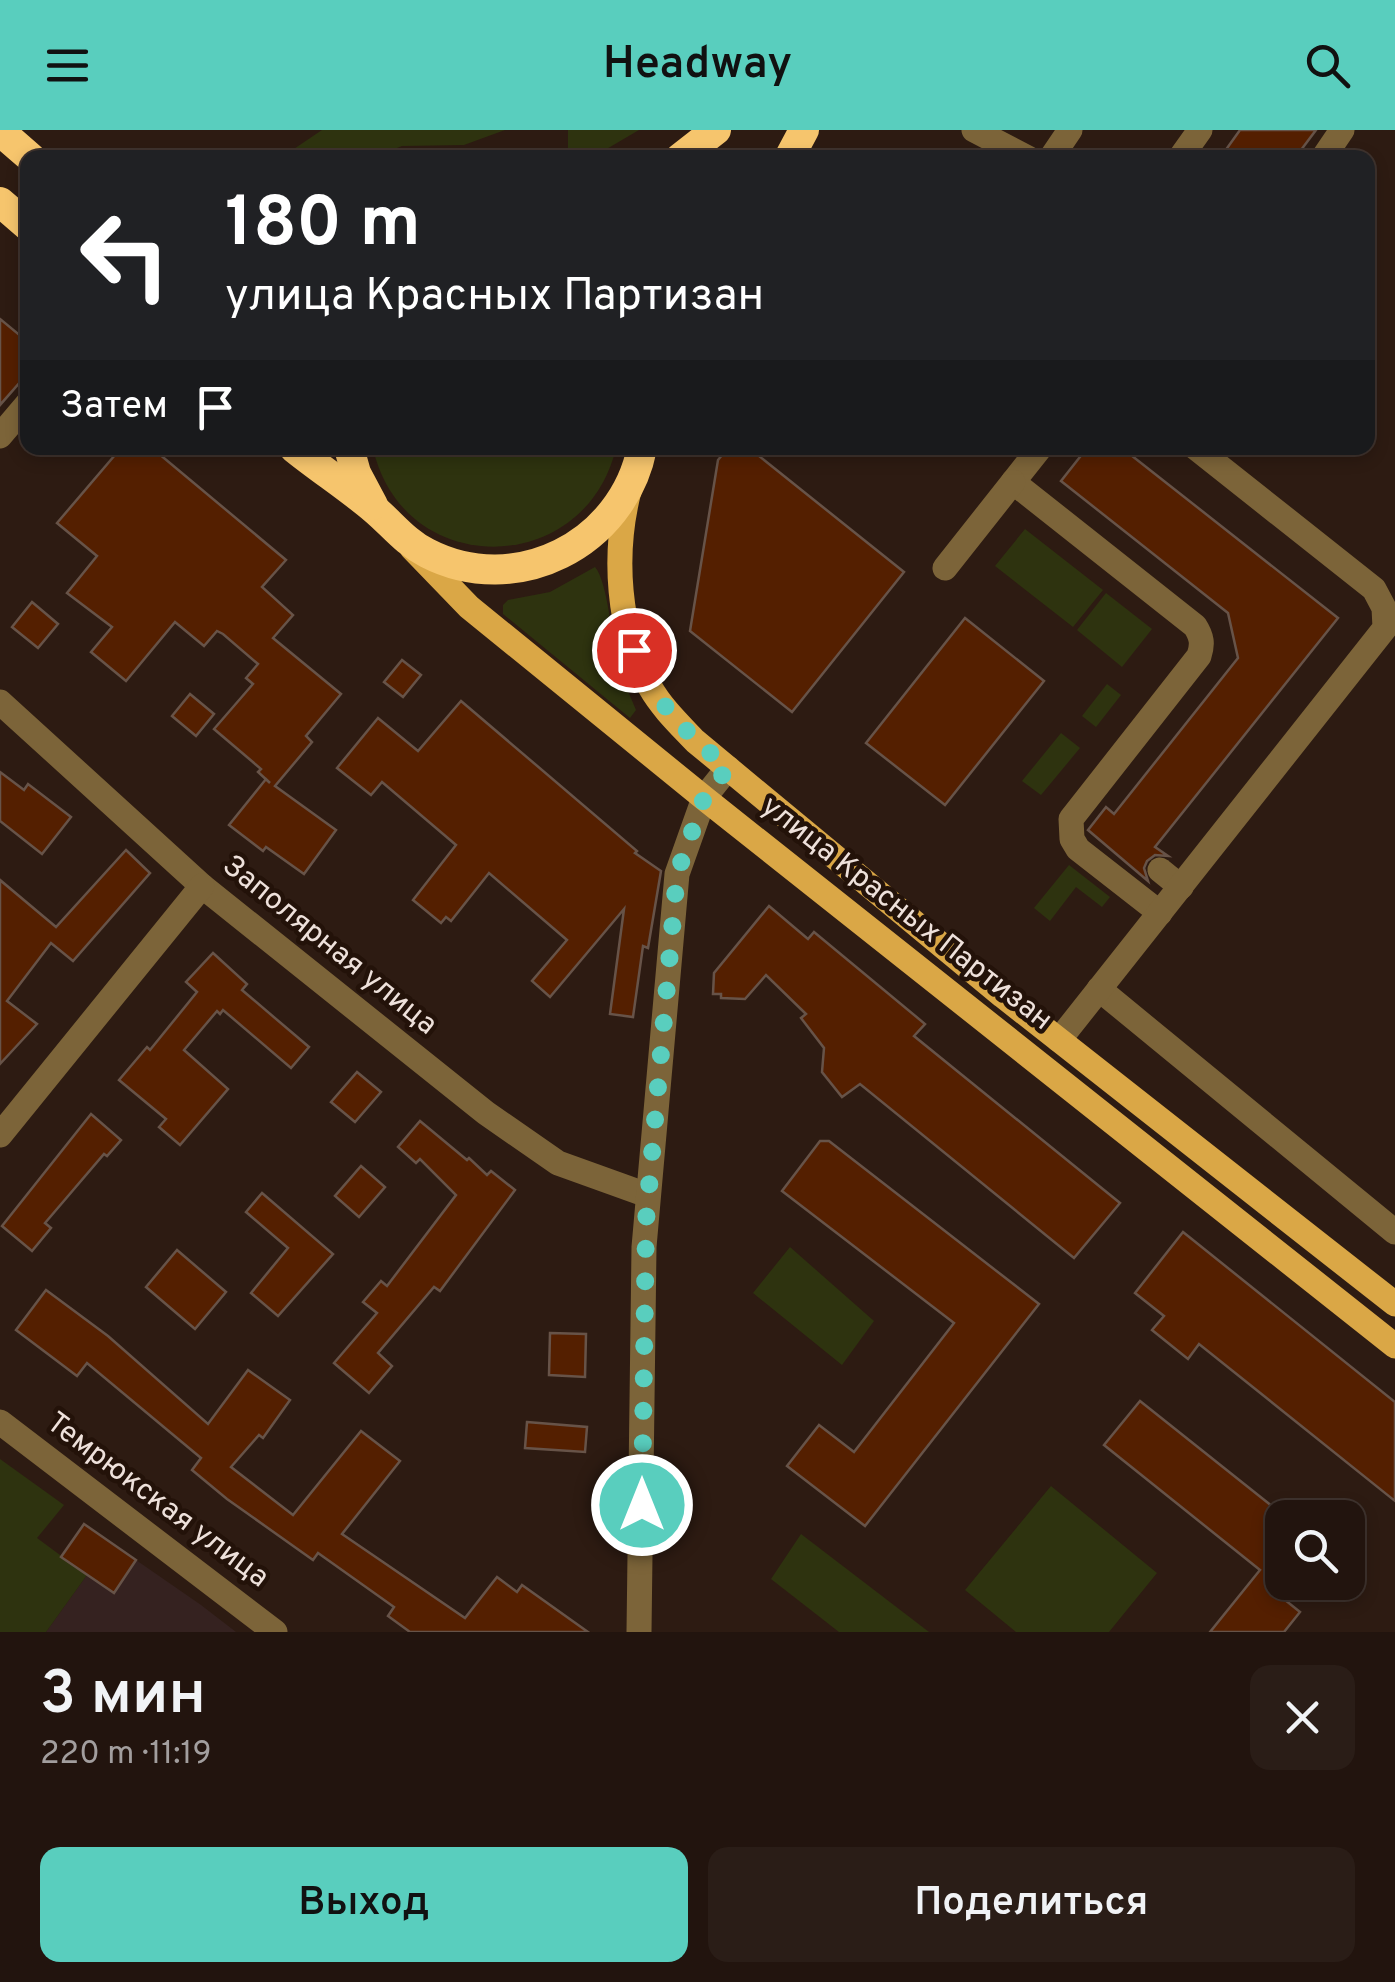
<!DOCTYPE html>
<html lang="ru">
<head>
<meta charset="utf-8">
<style>
  :root { --surface:#22140e; --page:#2a1d17; --text:#f1f3f6; --muted:#a29e9e; --line:#3f332e; --accent:#59cebe }
  body { margin:0; font-family:Overpass,sans-serif; background:var(--page); color:var(--text); height:100vh; display:flex; flex-direction:column; font-size:38px; white-space:nowrap }
  * { box-sizing:border-box; margin:0 }
  p { font-size:32px; color:var(--muted) }
  .icon { flex:none; width:55px; height:55px; fill:none; stroke:currentColor; stroke-width:2; stroke-linecap:round; stroke-linejoin:round }
  .map { position:relative; height:1502px; overflow:hidden }
  .details { display:flex; flex-direction:column; background:var(--surface); flex:1 }
  .details>* { flex:none }
  .hud { position:absolute; left:20px; top:20px; width:1355px; height:305px; border-radius:20px; box-shadow:0 5px 15px #0003,0 0 0 2px var(--line); background:#202124; color:#fff; overflow:hidden }
  .buttons { position:absolute; left:1265px; top:1370px; display:grid; gap:20px }
  .buttons a { display:grid; place-items:center; width:100px; height:100px; border-radius:20px; background:var(--surface); box-shadow:0 5px 15px #0003,0 0 0 2px var(--line); font-size:50px }
  .pin { position:absolute; display:grid; place-items:center; width:85px; height:85px; color:#fff; margin:-42px; border:5px solid #fff; border-radius:50%; box-shadow:0 2px 10px #0007 }
  .me { position:absolute; width:110px; margin:-55px; rotate:0deg; stroke-linejoin:round; filter:drop-shadow(0 0 8px #0008) }
  .turn { display:flex; align-items:center; gap:35px; height:210px; padding:0 40px; font-size:45px }
  .turn .icon { width:130px; height:130px; stroke-width:2.5 }
  .turn b { display:block; font-size:70px; line-height:85px }
  .then { display:flex; align-items:center; height:95px; padding:0 40px; background:#0003; gap:20px; font-size:38px }
  .round { display:grid; place-items:center; flex:none; width:105px; height:105px; border-radius:20px; background:var(--page) }
  .overview { display:flex; align-items:center; justify-content:space-between; height:170px; padding:0 40px }
  h1 { font-size:60px; font-weight:600; line-height:75px }
  .primary-button { display:flex; gap:20px; margin-top:auto; padding:20px 40px }
  .primary-button a { flex:1; height:115px; border-radius:20px; background:var(--accent); color:#111; font-size:40px; font-weight:600; line-height:115px; text-align:center }
  .primary-button a+a { background:var(--page); color:var(--text) }
  header { display:flex; justify-content:space-between; align-items:center; height:130px; padding:0 40px; background:var(--accent); color:#111; font-size:45px; font-weight:600 }
  .map>svg:first-child { display:block }
  .industrial { fill:#352220 }
  .green { fill:#2e330f }
  .building { fill:#541f00; stroke:#675348; stroke-width:2.5 }
  .lines { fill:none; stroke-linecap:round; stroke-linejoin:round }
  .minor { stroke:#7c6439; stroke-width:25 }
  .major { stroke:#daa746; stroke-width:25 }
  .highway { stroke:#f6c56d; stroke-width:30 }
  .route { stroke:#59cebe; stroke-width:18; stroke-dasharray:0 32.4 }
  .labels { text-anchor:middle; dominant-baseline:central; stroke-width:9; stroke-linejoin:round; paint-order:stroke }
  .street-label { font-size:30px; fill:#eee1db; stroke:#231209 }
</style>
</head>
<body>
<header><svg class="icon" aria-label="menu" viewBox="0 0 24 24"><path d="M4 6h16M4 12h16M4 18h16"/></svg>Headway<svg class="icon" aria-label="search" viewBox="0 0 24 24"><circle cx="10" cy="10" r="6"/><path d="M15 15l6 6"/></svg></header>
<div class="map">
<svg width="1395" height="1502" viewBox="0 0 1395 1502">
  <rect width="100%" height="100%" fill="#2d1b12"/>
  <!-- industrial -->
  <path class="industrial" d="M84 1394 201 1475 236 1502H46L87 1445 61 1427Z"/>
  <!-- green -->
  <g class="green">
    <path d="M322 0H505L464 15 402 16 374 27H282Z"/>
    <path d="M568 0H639L593 27 568 28Z"/>
    <path d="M373 318H616C585 449 402 450 373 318Z"/>
    <path d="M1025 399 1103 460 1073 497 995 436Z"/>
    <path d="M595 437C608 452 612 512 618 536 623 551 630 565 636 580L630 588 503 484V475L508 470 550 462Z"/>
    <path d="M1106 463 1152 499 1122 537 1077 500Z"/>
    <path d="M1107 554 1121 565 1096 597 1082 586Z"/>
    <path d="M1061 603 1080 618 1041 665 1022 651Z"/>
    <path d="M1069 735 1110 767 1102 777 1076 757 1050 791 1034 778Z"/>
    <path d="M790 1117 874 1191 842 1235 753 1163Z"/>
    <path d="M0 1329 64 1375 37 1408 87 1445 46 1502H0Z"/>
    <path d="M1051 1356 1157 1443 1109 1502H1016L965 1460Z"/>
    <path d="M801 1404 929 1502H839L771 1449Z"/>
  </g>
  <!-- building -->
  <g class="building">
    <path d="M1240 0H1316L1295 28H1220Z"/>
    <path d="M0 189 28 212V243L0 275Z"/>
    <path d="M121 318H152L286 430 262 457 293 485 273 508 341 564 306 606 312 612 275 656 336 700 304 744 266 717 263 721 229 695 266 649 270 653 258 642 261 639 214 599 253 554 246 548 258 534 223 504 217 501 204 516 175 492 126 551 91 522 112 497 67 463 97 426 57 393Z"/>
    <path d="M728 318H749L904 442 792 582 690 501 718 330Z"/>
    <path d="M1087 318H1122L1338 488 1155 717 1168 726 1155 725 1147 731 1144 738 1148 751 1088 700 1106 677 1114 684 1238 528 1228 483 1061 351Z"/>
    <path d="M32 472 58 494 38 518 12 497Z"/>
    <path d="M965 488 1044 551 945 675 866 613Z"/>
    <path d="M402 530 421 545 403 567 384 552Z"/>
    <path d="M190 564 214 584 196 606 172 586Z"/>
    <path d="M461 571 637 721 635 723 661 741 648 818 643 816 633 887 610 884 624 779 550 867 532 851 567 810 489 743 451 791 446 787 441 793 413 770 456 715 382 652 371 665 337 638 378 588 418 621Z"/>
    <path d="M0 642 24 660 28 654 71 687 42 724 0 691Z"/>
    <path d="M126 720 150 743 73 831 51 813 7 871 37 894 0 934V750L56 797Z"/>
    <path d="M769 776 808 809 814 802 925 894 914 906 1120 1073 1074 1128 860 954 842 967 822 942 824 918 801 888 806 884 766 845 745 869 721 868V864H713L714 843Z"/>
    <path d="M213 823 247 854 242 860 309 917 291 938 223 880 220 884 217 881 184 920 228 959 180 1015 159 997 166 989 119 950 147 917 150 920 197 862 186 852Z"/>
    <path d="M357 942 381 962 355 992 331 972Z"/>
    <path d="M91 984 121 1010 107 1026 104 1024 45 1093 51 1098 32 1121 2 1096Z"/>
    <path d="M420 991 467 1030 469 1028 487 1045 491 1041 515 1060 440 1161 434 1157 378 1223 392 1236 369 1263 334 1233 377 1183 363 1172 381 1151 387 1156 456 1065 420 1029 416 1033 398 1017Z"/>
    <path d="M820 1011H829L1039 1174 865 1396 787 1336 819 1295 854 1322 954 1193 782 1061Z"/>
    <path d="M361 1036 385 1057 359 1087 335 1066Z"/>
    <path d="M262 1063 333 1124 278 1186 251 1163 288 1118 246 1082Z"/>
    <path d="M1183 1102 1395 1272V1371L1199 1214 1188 1229 1152 1200 1164 1186 1135 1163Z"/>
    <path d="M177 1120 226 1162 195 1199 146 1157Z"/>
    <path d="M46 1160 108 1206 208 1294 248 1240 290 1270 263 1308 259 1305 231 1337 293 1385 361 1301 400 1331 342 1404 465 1488 497 1447 517 1462 522 1455 588 1502H410L388 1486 394 1477 318 1423 313 1430 227 1369 192 1340 201 1328 87 1233 77 1246 16 1200Z"/>
    <path d="M550 1203 586 1204 585 1247 549 1245Z"/>
    <path d="M1140 1271 1282 1384V1462L1280 1466 1300 1482 1284 1502H1210L1260 1440 1104 1315Z"/>
    <path d="M527 1292 587 1297 585 1322 525 1318Z"/>
    <path d="M84 1394 136 1430 114 1463 61 1427Z"/>
  </g>
  <g class="lines">
    <!-- minor -->
    <g class="minor">
      <path d="M974 0 1028 28"/>
      <path d="M1051 28 1070 0"/>
      <path d="M1180 28 1200 0"/>
      <path d="M1323 28 1342 0"/>
      <path d="M0 306 28 273"/>
      <path d="M1040 318 1013 352 1195 496C1202 507 1203 514 1199 526L1071 689 1072 709 1078 719 1160 783"/>
      <path d="M945 438 1013 352"/>
      <path d="M0 572 202 756 486 983 558 1033 647 1065"/>
      <path d="M1160 740 1181 757"/>
      <path d="M1099 859 1395 1102"/>
      <path d="M1059 910 1385 498 1384 478 1374 459 1196 318"/>
      <path d="M0 1005 202 756"/>
      <path d="M0 1292 275 1502"/>
      <path d="M639 1502 644 1117 677 744 704 668 728 638"/>
    </g>
    <!-- major -->
    <g class="major">
      <path d="M629 361C613 423 617 501 650 557 662 578 679 594 695 611L1003 866 1395 1174"/>
      <path d="M412 418 469 477 704 668 1395 1216"/>
    </g>
    <!-- highway -->
    <g class="highway">
      <path d="M0 1 31 28"/>
      <path d="M680 28 716 0"/>
      <path d="M789 28 804 0"/>
      <path d="M0 72 28 96"/>
      <path d="M294 318C320 339 348 357 374 379 392 394 405 412 427 423 516 469 623 414 642 318"/>
      <path d="M349 318 356 343 373 375"/>
    </g>
  </g>
  <g class="lines">
    <!-- route -->
    <path class="route" d="M634 520C653 571 687 604 728 638L704 668 677 744 646 1091 642 1375"/>
  </g>
  <g class="labels">
    <!-- street labels -->
    <g class="street-label">
      <text transform="translate(906 784) rotate(38)">улица Красных Партизан</text>
      <text transform="translate(329 816) rotate(39)">Заполярная улица</text>
      <text transform="translate(157 1371) rotate(37)">Темрюкская улица</text>
    </g>
  </g>
</svg>
<div class="buttons">
<a><svg class="icon" aria-label="search" viewBox="0 0 24 24"><circle cx="10" cy="10" r="6"/><path d="M15 15l6 6"/></svg></a>
</div>
<div class="pin" style="left:634px;top:520px;background:#d93025"><svg class="icon" aria-label="arrive" viewBox="0 0 24 24"><path d="M6 21V4h12l-3 4 3 4H6"/></svg></div>
<svg class="me" style="left:642px;top:1375px" viewBox="-20 -20 40 40"><circle r="17" fill="#59cebe" stroke="#fff" stroke-width="3"/><path d="M0-11L8 9 0 5-8 9z" fill="#fff"/></svg>
<div class="hud">
<div class="turn"><svg class="icon" aria-label="left" viewBox="0 0 24 24"><path d="M17 20v-9H6M10 6l-5 5 5 5"/></svg><div><b>180 m</b>улица Красных Партизан</div></div>
<div class="then">Затем<svg class="icon" aria-label="arrive" viewBox="0 0 24 24"><path d="M6 21V4h12l-3 4 3 4H6"/></svg></div>
</div>
</div>
<section class="details">
<div class="overview"><div><h1>3 мин</h1><p>220 m · 11:19</p></div><a class="round"><svg class="icon" aria-label="close" viewBox="0 0 24 24"><path d="M6 6l12 12M18 6L6 18"/></svg></a></div>
<div class="primary-button"><a>Выход</a><a>Поделиться</a></div>
</section>
</body>
</html>
